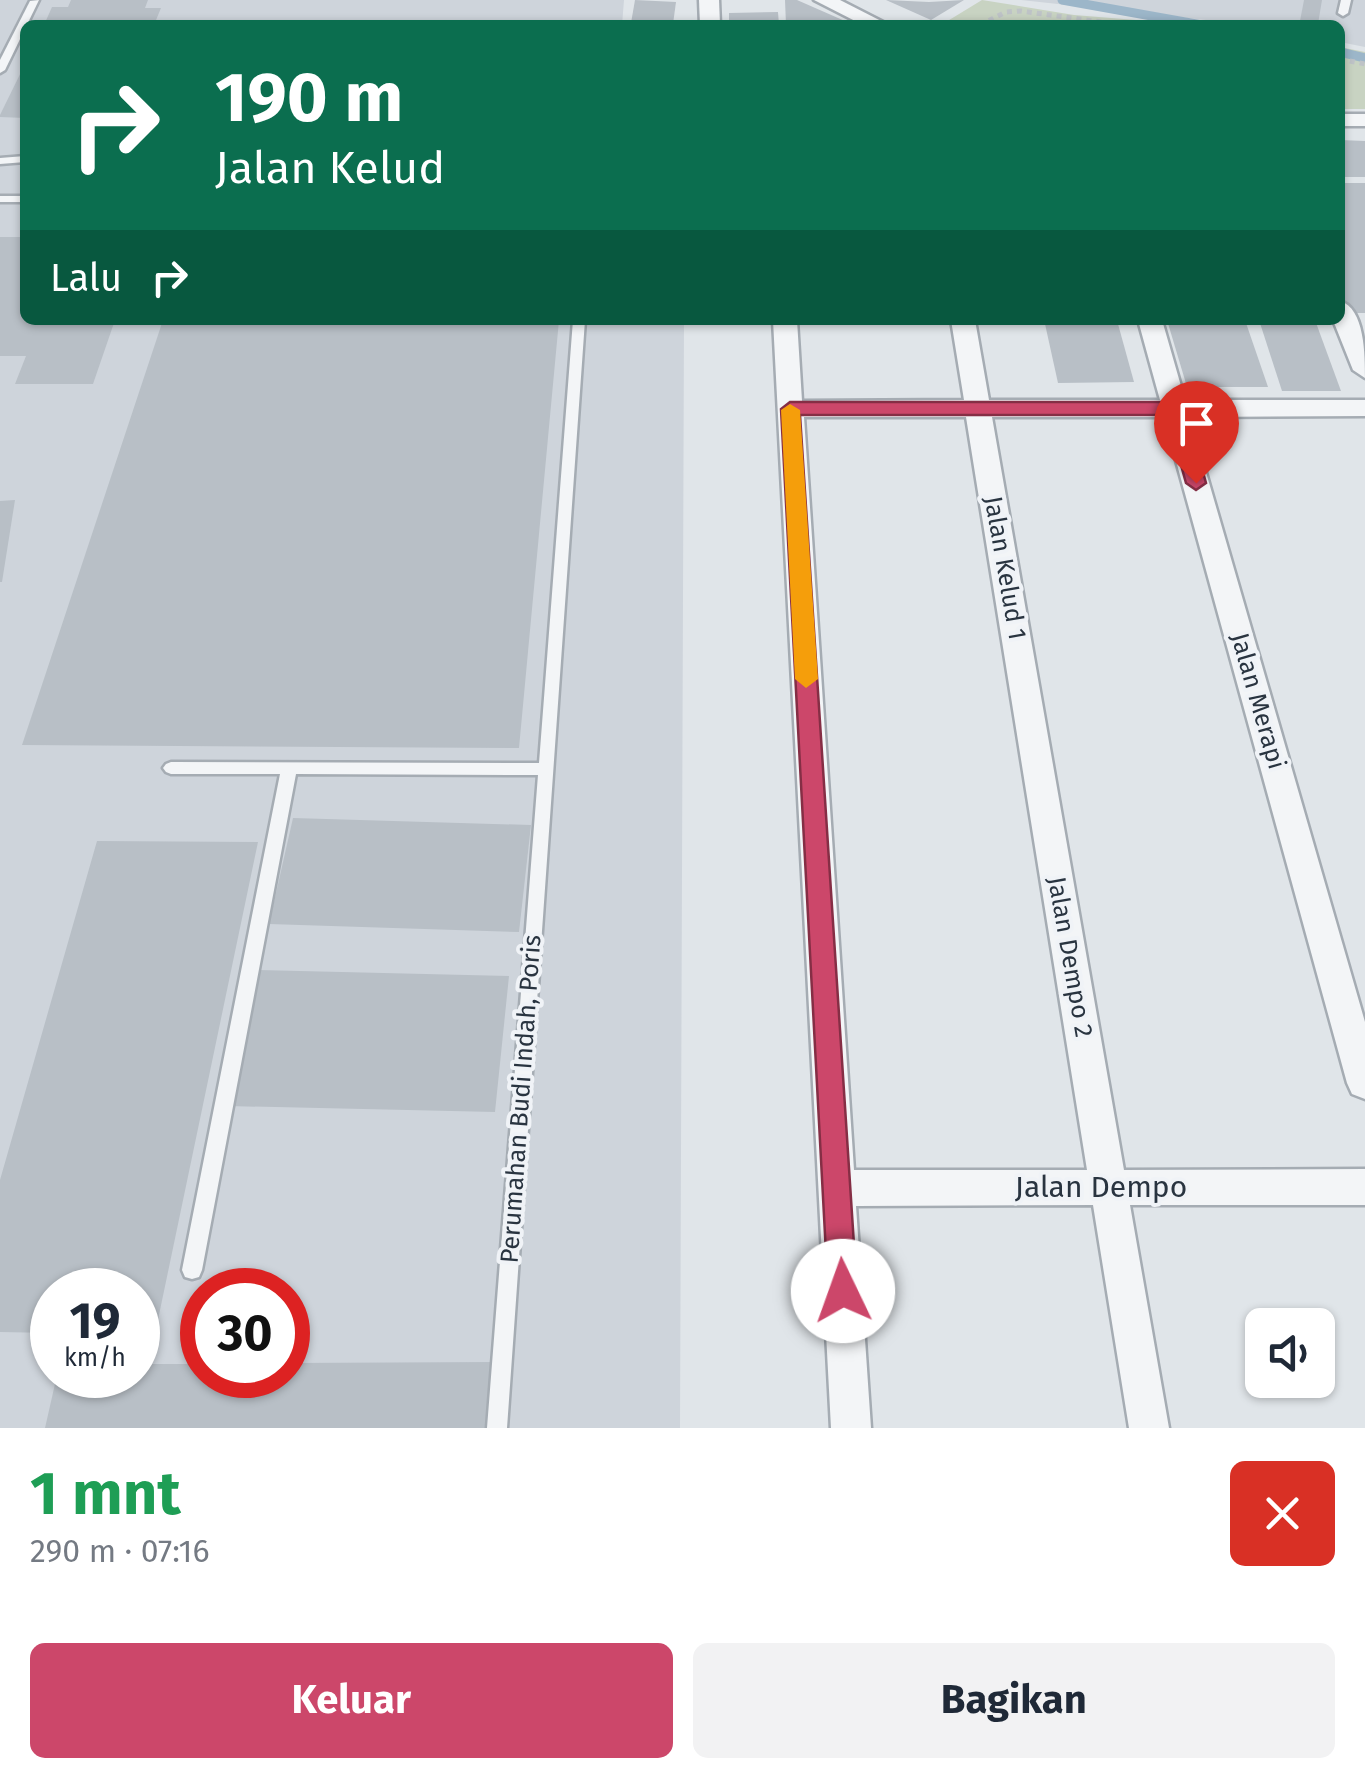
<!DOCTYPE html>
<html lang="id">
<head>
<meta charset="utf-8">
<style>
  :root { --surface:#fff; --page:#f2f2f3; --text:#1f2937; --muted:#747a83; --accent:#cc476a }
  body { margin:0; font-family:"Fira Sans",sans-serif; background:var(--page); color:var(--text); height:100vh; display:flex; flex-direction:column; font-size:38px; white-space:nowrap }
  * { box-sizing:border-box; margin:0 }
  p { font-size:32px; color:var(--muted) }
  .icon { flex:none; width:55px; height:55px; fill:none; stroke:currentColor; stroke-width:2; stroke-linecap:round; stroke-linejoin:round }
  .map { position:relative; height:1428px; overflow:hidden }
  .sheet { display:flex; flex-direction:column; background:var(--surface); flex:1 }
  .sheet>* { flex:none }
  .banner { position:absolute; left:20px; top:20px; width:1325px; height:305px; border-radius:15px; box-shadow:0 2px 8px #0004; background:#0b6e4f; color:#fff; overflow:hidden }
  .tools { position:absolute; left:1245px; top:1308px; display:grid; gap:20px }
  .tools a { display:grid; place-items:center; width:90px; height:90px; border-radius:15px; background:var(--surface); box-shadow:0 2px 8px #0004; font-size:50px }
  .speed { position:absolute; left:30px; top:1268px; display:flex; gap:20px; font-size:50px; font-weight:700; text-align:center }
  .speed>* { display:grid; place-content:center; width:130px; height:130px; border-radius:50%; background:var(--surface); box-shadow:0 2px 8px #0004; line-height:1 }
  .speed small { font-size:25px; font-weight:400 }
  .speed .limit { border:15px solid #d22; background:#fff; color:#111 }
  .pin { position:absolute; display:grid; place-items:center; width:85px; height:85px; color:#fff; margin:-102px -42px; border-radius:50% 50% 50% 0; rotate:-45deg; box-shadow:0 0 10px #0007 }
  .pin .icon { rotate:45deg }
  .me { position:absolute; width:110px; margin:-55px; rotate:357deg; stroke-linejoin:round; filter:drop-shadow(0 0 8px #0008) }
  .turn { display:flex; align-items:center; gap:35px; height:210px; padding:0 30px; font-size:45px }
  .turn .icon { width:130px; height:130px; stroke-width:2.5 }
  .turn b { display:block; font-size:70px; line-height:85px }
  .then { display:flex; align-items:center; height:95px; padding:0 30px; background:#0003; gap:20px; font-size:38px }
  .round { display:grid; place-items:center; flex:none; width:105px; height:105px; border-radius:15px; background:var(--page) }
  .headline { display:flex; align-items:center; justify-content:space-between; height:170px; padding:0 30px }
  h1 { font-size:60px; font-weight:700; line-height:75px; color:#1e9e55 }
  .cta { display:flex; gap:20px; margin-top:auto; padding:20px 30px }
  .cta a { flex:1; height:115px; border-radius:15px; background:var(--accent); color:#fff; font-size:40px; font-weight:700; line-height:115px; text-align:center }
  .cta a+a { background:var(--page); color:var(--text) }
  .map>svg:first-child { display:block }
  .built { fill:#ced4db; fill-rule:evenodd }
  .green { fill:#c8d3c2 }
  .lines { fill:none; stroke-linecap:round; stroke-linejoin:round }
  .stream { stroke:#9cb6c9; stroke-width:9 }
  .building { fill:#b8bfc6 }
  .lane-casing { stroke:#a5acb3; stroke-width:5 }
  .street-casing { stroke:#a5acb3; stroke-width:5 }
  .path { stroke:#bec3c7; stroke-width:5; stroke-dasharray:5 5; stroke-linecap:butt }
  .lane { fill:#f3f5f7; fill-rule:evenodd }
  .street { fill:#f3f5f7; fill-rule:evenodd }
  .route { fill:#cc476a; stroke:#852e45; stroke-width:2.5 }
  .slow { fill:#f59e0b }
  .labels { text-anchor:middle; dominant-baseline:central; stroke-width:8; stroke-linejoin:round; paint-order:stroke }
  .street-label { font-size:25px; fill:#293440; stroke:#f0f3f7 }
  .near-street-label { font-size:30px; fill:#293440; stroke:#f0f3f7 }
</style>
</head>
<body>
<div class="map">
<svg width="1365" height="1428" viewBox="0 0 1365 1428">
  <rect width="100%" height="100%" fill="#e0e5e9"/>
  <!-- built -->
  <g class="built">
    <path d="M0 0H624L622 25H25V320H684L680 1428H0ZM52 1290H138V1375H52ZM202 1290H288V1375H202Z"/>
    <path d="M1021 0H1365V47L1340 42V25H1252Z"/>
  </g>
  <!-- green -->
  <g class="green">
    <path d="M982 0 1074 15 1198 25H941Z"/>
    <path d="M1340 47 1365 52V109H1340Z"/>
  </g>
  <g class="lines">
    <!-- stream -->
    <g class="stream">
      <path d="M1062 0 1202 25"/>
      <path d="M1340 52 1365 58"/>
    </g>
  </g>
  <!-- building -->
  <g class="building">
    <path d="M71 0H148L145 8H161L154 25H44L52 7H68Z"/>
    <path d="M635 0 676 2 673 24 631 23Z"/>
    <path d="M785 0H797L854 25H786Z"/>
    <path d="M886 0 929 2 964 0 931 20Z"/>
    <path d="M1304 0H1322L1318 24 1300 21Z"/>
    <path d="M778 12 779 25H729V13Z"/>
    <path d="M25 64V118L0 117V115Z"/>
    <path d="M1340 140 1365 141V177H1340Z"/>
    <path d="M1340 183H1365V313H1349L1340 287Z"/>
    <path d="M0 237H25V320H115L93 384H15L26 356H0Z"/>
    <path d="M163 320H559L519 748 22 745Z"/>
    <path d="M1167 320H1245L1268 387H1187Z"/>
    <path d="M1259 320H1315L1341 391H1282Z"/>
    <path d="M1045 324H1118L1134 382 1058 383Z"/>
    <path d="M15 500 2 582H0V501Z"/>
    <path d="M293 818 531 825 519 932 269 924Z"/>
    <path d="M97 841 258 842 155 1334H138V1290H52V1333L0 1332V1180Z"/>
    <path d="M258 970 509 976 495 1112 228 1106Z"/>
    <path d="M495 1362 490 1428H45L57 1375H138V1364H202V1375H288V1363Z"/>
  </g>
  <g class="lines">
    <!-- lane casing -->
    <g class="lane-casing">
      <g id="lane">
        <path d="M39 0 5 70 0 73V60L30 1Z"/>
        <path d="M1341 0H1351L1348 13 1343 16 1338 13Z"/>
        <path d="M25 156V162L0 164V158Z"/>
        <rect x="0" y="196" width="25" height="6"/>
        <path d="M573 320H585L507 1428H487L538 775 296 774 202 1270 199 1277 192 1279 185 1277 182 1270 280 774H171L166 772 163 768 166 764 171 762 539 763Z"/>
      </g>
    </g>
    <!-- street casing -->
    <g class="street-casing">
      <g id="street">
        <path d="M699 0H719L720 25H700Z"/>
        <path d="M814 0H840L889 25H863Z"/>
        <rect x="1340" y="114" width="25" height="12"/>
        <path d="M1340 301C1365 308 1365 356 1365 378L1353 370 1333 320H1340Z"/>
        <path d="M773 320H797L802 401 964 400 951 320H975L989 400H1160L1138 320H1162L1185 400H1365V416L1190 417 1365 1022V1099L1352 1094 1347 1083 1164 417H992L1124 1170 1365 1169V1205H1130L1169 1428H1129L1093 1205 856 1206 871 1428H831ZM804 417H966L1087 1170H854Z"/>
      </g>
    </g>
    <!-- path -->
    <g class="path">
      <path d="M980 25 1006 12 1021 11 1123 25"/>
      <path d="M1340 59 1365 64"/>
    </g>
    <!-- lane -->
    <use href="#lane" class="lane"/>
    <!-- street -->
    <use href="#street" class="street"/>
  </g>
  <!-- route -->
  <path class="route" d="M790 402H1175L1185 408 1206 483 1196 490 1186 483 1167 415H800L857 1291 853 1301 843 1306 832 1301 828 1291 781 409Z"/>
  <!-- slow -->
  <path class="slow" d="M790 404 800 410 818 679 806 688 795 679 781 410Z"/>
  <g class="labels">
    <!-- street labels -->
    <g class="street-label">
      <text transform="translate(1005 568) rotate(80)">Jalan Kelud 1</text>
      <text transform="translate(1258 701) rotate(74)">Jalan Merapi</text>
      <text transform="translate(1070 957) rotate(80)">Jalan Dempo 2</text>
      <text transform="translate(521 1099) rotate(-86)">Perumahan Budi Indah, Poris</text>
    </g>
    <!-- near-street labels -->
    <g class="near-street-label">
      <text x="1101" y="1187">Jalan Dempo</text>
    </g>
  </g>
</svg>
<div class="tools">
<a><svg class="icon" aria-label="sound" viewBox="0 0 24 24"><path d="M4 9h4l5-4v14l-5-4H4zM17 9q2 3 0 6"/></svg></a>
</div>
<div class="speed"><div>19<small>km/h</small></div><div class="limit">30</div></div>
<div class="pin" style="left:1196px;top:483px;background:#d93025"><svg class="icon" aria-label="arrive" viewBox="0 0 24 24"><path d="M6 21V4h12l-3 4 3 4H6"/></svg></div>
<svg class="me" style="left:843px;top:1291px" viewBox="-20 -20 40 40"><circle r="19" fill="#fff"/><path d="M0-13L10 11 0 6-10 11z" fill="#cc476a"/></svg>
<div class="banner">
<div class="turn"><svg class="icon" aria-label="right" viewBox="0 0 24 24"><path d="M7 20v-9h11M14 6l5 5-5 5"/></svg><div><b>190 m</b>Jalan Kelud</div></div>
<div class="then">Lalu<svg class="icon" aria-label="right" viewBox="0 0 24 24"><path d="M7 20v-9h11M14 6l5 5-5 5"/></svg></div>
</div>
</div>
<section class="sheet">
<div class="headline"><div><h1>1 mnt</h1><p>290 m · 07:16</p></div><a class="round" style="background:#d93025;color:#fff"><svg class="icon" aria-label="close" viewBox="0 0 24 24"><path d="M6 6l12 12M18 6L6 18"/></svg></a></div>
<div class="cta"><a>Keluar</a><a>Bagikan</a></div>
</section>
</body>
</html>
